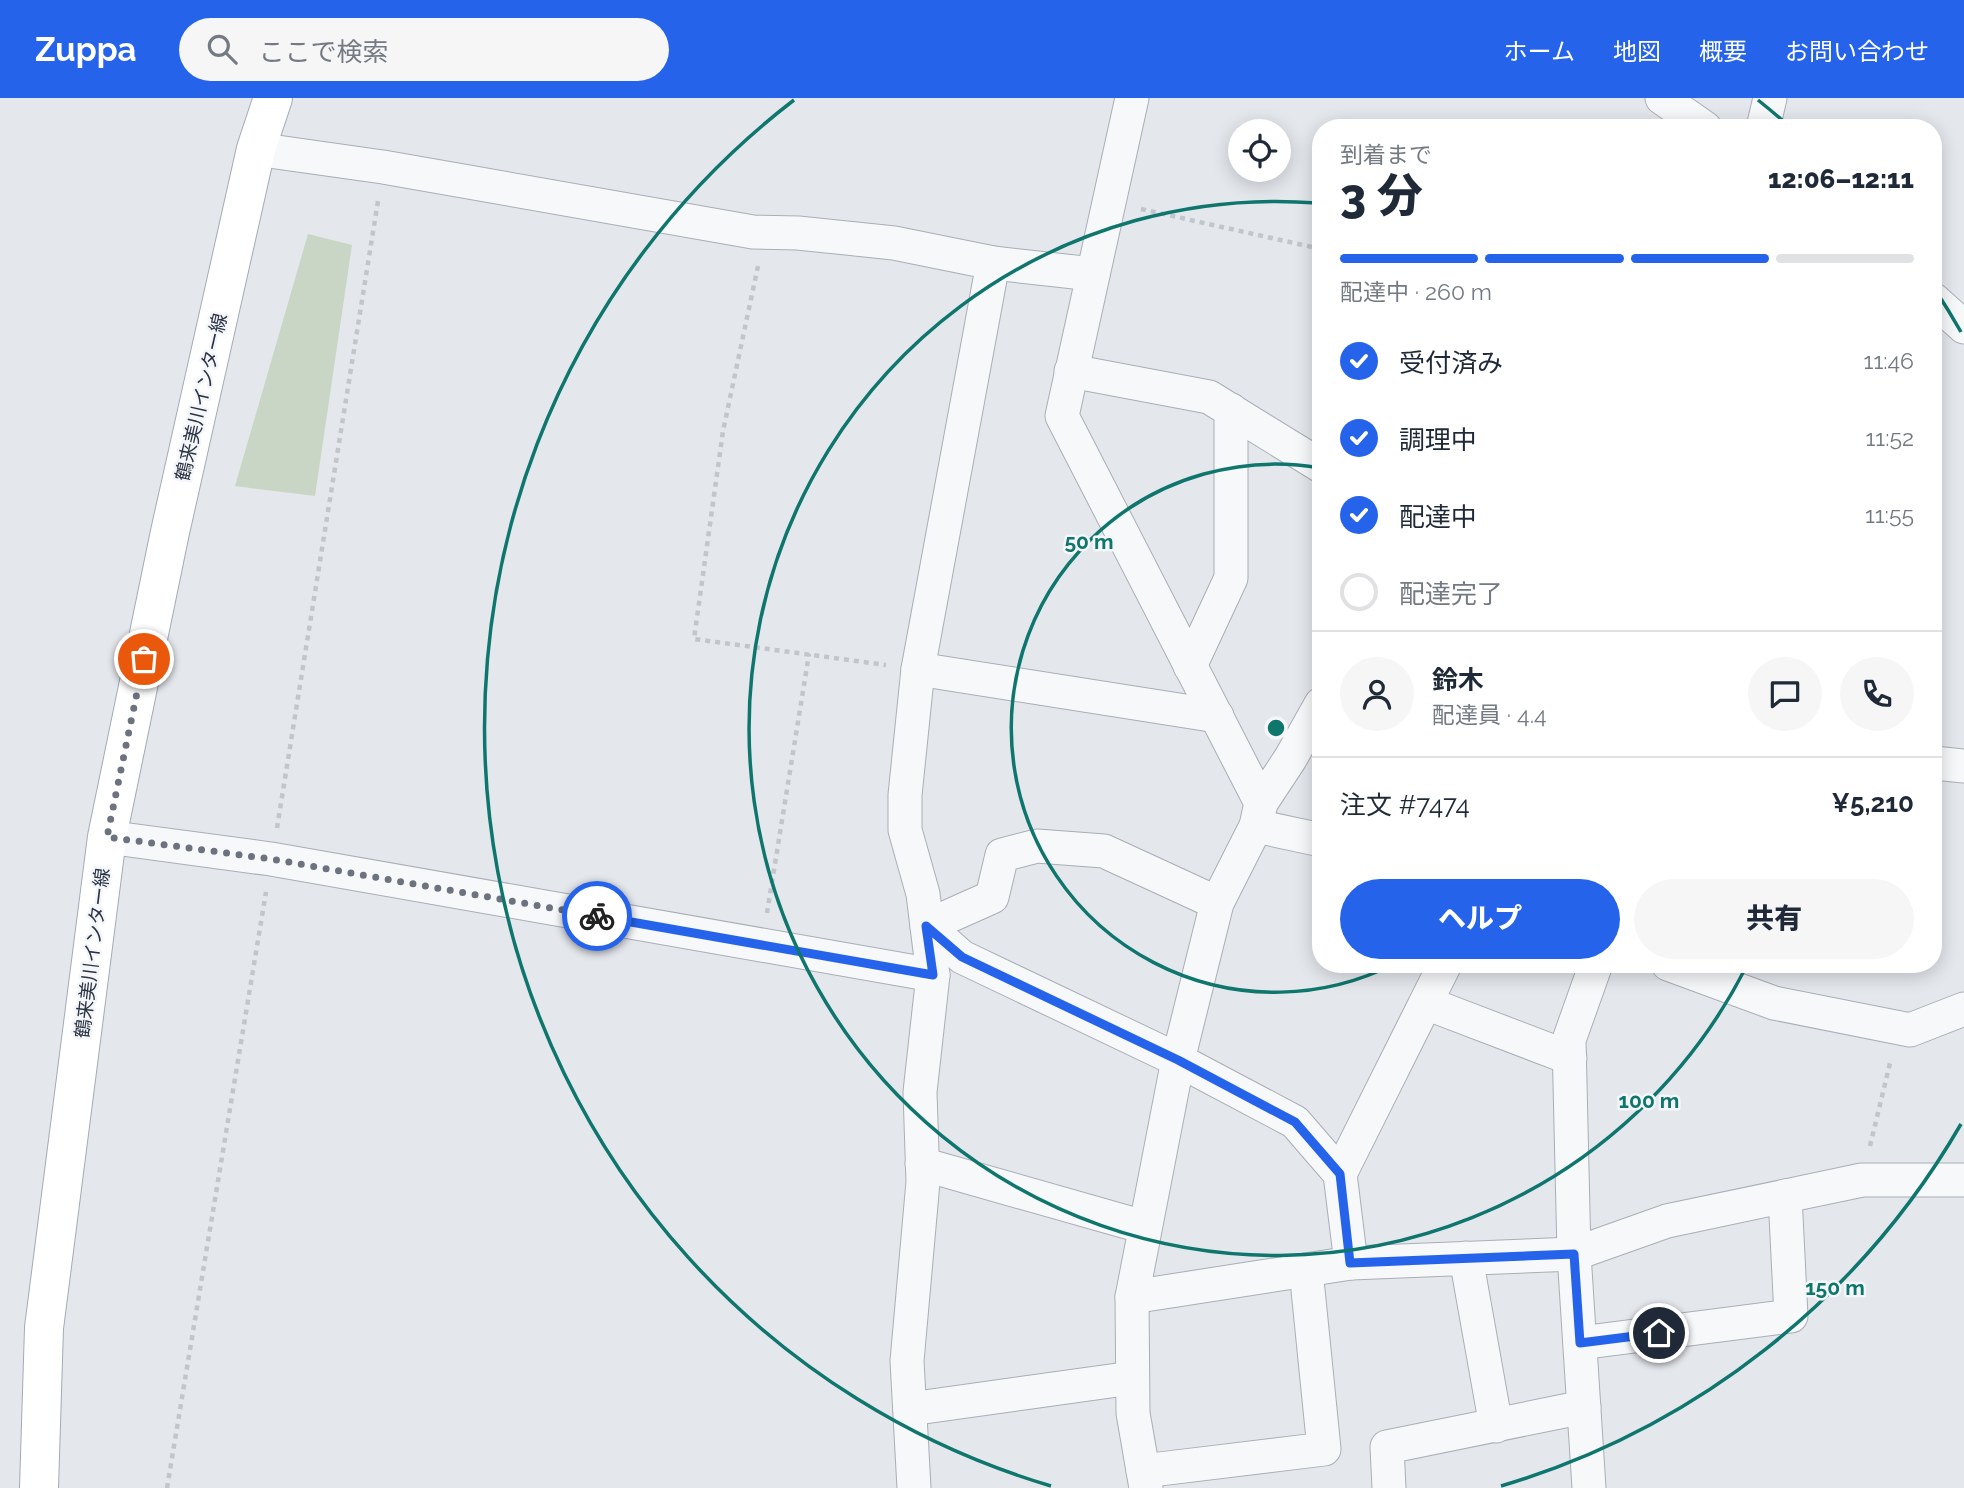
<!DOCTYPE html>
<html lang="ja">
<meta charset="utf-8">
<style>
body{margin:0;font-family:Raleway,"Noto Sans JP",sans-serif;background:#f6f6f7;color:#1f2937;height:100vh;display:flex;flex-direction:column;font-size:26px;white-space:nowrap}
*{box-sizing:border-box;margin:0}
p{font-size:23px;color:#747a83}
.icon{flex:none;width:38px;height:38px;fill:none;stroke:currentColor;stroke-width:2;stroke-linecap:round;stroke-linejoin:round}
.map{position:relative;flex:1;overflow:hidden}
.panel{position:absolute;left:1312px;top:21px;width:630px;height:854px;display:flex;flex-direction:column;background:#fff;border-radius:28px;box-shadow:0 4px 18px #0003}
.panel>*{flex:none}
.controls{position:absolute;left:1228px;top:21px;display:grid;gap:14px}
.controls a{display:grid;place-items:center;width:63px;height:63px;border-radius:50%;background:#fff;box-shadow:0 4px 18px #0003;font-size:35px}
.pin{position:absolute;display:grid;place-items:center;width:60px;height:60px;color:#fff;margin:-30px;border:4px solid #fff;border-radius:50%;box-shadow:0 2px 7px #0007}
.courier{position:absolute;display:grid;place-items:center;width:70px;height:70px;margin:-35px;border:5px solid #2563eb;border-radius:50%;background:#fff;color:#222;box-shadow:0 2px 9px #0007}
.overview em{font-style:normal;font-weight:800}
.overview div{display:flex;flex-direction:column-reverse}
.overview{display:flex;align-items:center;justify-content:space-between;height:119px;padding:0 28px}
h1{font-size:46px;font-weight:800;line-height:52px}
.bar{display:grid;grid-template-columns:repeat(4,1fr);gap:10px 7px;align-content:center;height:84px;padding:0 28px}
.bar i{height:9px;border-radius:5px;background:#e0e1e3}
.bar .selected{background:#2563eb}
.bar p{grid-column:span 4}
.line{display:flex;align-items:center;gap:18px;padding:0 28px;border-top:2px solid #e0e1e3}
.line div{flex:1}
.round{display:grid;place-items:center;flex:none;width:74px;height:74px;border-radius:37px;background:#f6f6f7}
ol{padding:0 28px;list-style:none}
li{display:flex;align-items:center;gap:21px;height:77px}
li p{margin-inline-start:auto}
li .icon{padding:7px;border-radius:50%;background:#2563eb;color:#fff;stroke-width:4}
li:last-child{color:#747a83}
li i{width:38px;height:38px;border:4px solid #e0e1e3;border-radius:50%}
.button{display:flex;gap:14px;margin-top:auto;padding:14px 28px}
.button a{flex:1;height:80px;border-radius:42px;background:#2563eb;color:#fff;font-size:28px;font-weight:800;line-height:80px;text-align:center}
.button a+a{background:#f6f6f7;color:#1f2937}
header{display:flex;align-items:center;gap:42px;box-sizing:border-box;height:98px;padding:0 35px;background:#2563eb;color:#fff}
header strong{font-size:33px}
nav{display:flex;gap:38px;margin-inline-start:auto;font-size:24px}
.search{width:490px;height:63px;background:#f6f6f7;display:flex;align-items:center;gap:18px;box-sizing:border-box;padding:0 24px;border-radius:38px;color:#747a83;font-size:26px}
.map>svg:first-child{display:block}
.green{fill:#c9d6c5}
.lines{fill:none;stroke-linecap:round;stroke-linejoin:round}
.minor-casing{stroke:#a9aeb7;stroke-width:35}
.major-casing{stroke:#a3abb8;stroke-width:40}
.path{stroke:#c2c5cb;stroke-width:4.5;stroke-dasharray:5 5;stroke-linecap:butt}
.minor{stroke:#f7f8fa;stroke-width:33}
.major{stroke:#fff;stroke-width:38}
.done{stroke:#6c737f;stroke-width:7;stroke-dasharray:0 12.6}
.route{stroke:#2563eb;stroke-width:9}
.ring{fill:none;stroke:#0f766e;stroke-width:3.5}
.labels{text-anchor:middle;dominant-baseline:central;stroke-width:5;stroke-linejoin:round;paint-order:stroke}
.street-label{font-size:19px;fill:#2b3445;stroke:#f4f6f9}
.centre{fill:#0f766e;stroke:#f4f6f9;stroke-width:3.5}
.ring-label{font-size:21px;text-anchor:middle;font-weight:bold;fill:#0f766e;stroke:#f4f6f9;stroke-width:5;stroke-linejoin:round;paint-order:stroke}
</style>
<header>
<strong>Zuppa</strong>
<div class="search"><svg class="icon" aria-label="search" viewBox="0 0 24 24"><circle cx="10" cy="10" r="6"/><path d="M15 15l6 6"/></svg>ここで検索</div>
<nav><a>ホーム</a><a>地図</a><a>概要</a><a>お問い合わせ</a></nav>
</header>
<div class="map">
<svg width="1964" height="1390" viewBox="0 0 1964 1390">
<rect width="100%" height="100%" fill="#e4e7ec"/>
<!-- green -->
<polygon class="green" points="308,136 352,147 315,398 235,388"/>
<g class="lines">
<defs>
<g id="minor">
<polyline points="1132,0 1062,318 1261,705 1256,728 1217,805 1178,962 1132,1199 1133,1315 1146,1390"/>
<polyline points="1662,0 1705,30"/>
<polyline points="1763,30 1770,0"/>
<polyline points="256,51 383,69 753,134 798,135 894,145 993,165 1093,176"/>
<polyline points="1934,202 1964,229"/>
<polyline points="1071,273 1209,299 1321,368"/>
<polyline points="1190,568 1231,480 1231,312"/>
<polyline points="918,571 1217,618"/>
<polyline points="1934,665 1964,668"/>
<polyline points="1261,705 1290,661 1321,606"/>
<polyline points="1256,728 1321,742"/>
<polyline points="107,739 271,761 933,877"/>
<polyline points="1217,805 1104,753 1037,748 1002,757 992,799 927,828 962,859 1178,962 1295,1024 1340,1076 1351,1165"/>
<polyline points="1668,866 1774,905 1910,932 1964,911"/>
<polyline points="1426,905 1570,960"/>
<polyline points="922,1066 1144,1129"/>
<polyline points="1340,1076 1445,866"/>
<polyline points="1466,1160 1496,1328"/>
<polyline points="1132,1199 1351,1165 1574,1156 1667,1123 1862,1082 1964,1082"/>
<polyline points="1580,1245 1791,1218 1785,1098"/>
<polyline points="910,1311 1132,1280"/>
<polyline points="1143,1373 1324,1351 1306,1172"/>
<polyline points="914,1390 907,1263 923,1084 920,994 933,877 923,796 905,732 905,697 918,571 993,165"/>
<polyline points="1389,1390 1387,1349 1584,1309"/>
<polyline points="1589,1390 1574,1156 1569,942 1596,866"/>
</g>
<polyline id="major" points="39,1390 44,1230 107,739 170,434 256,51 273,0"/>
</defs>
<!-- minor casing -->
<use href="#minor" class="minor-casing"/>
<!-- major casing -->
<use href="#major" class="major-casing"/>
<!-- path -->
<g class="path">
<polyline points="1141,111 1321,151"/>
<polyline points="758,168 723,333 694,541 886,567"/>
<polyline points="277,730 378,103"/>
<polyline points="767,815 809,556"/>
<polyline points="1870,1048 1891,961"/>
<polyline points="167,1390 266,794"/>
</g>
<!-- minor -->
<use href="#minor" class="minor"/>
<!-- major -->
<use href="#major" class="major"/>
</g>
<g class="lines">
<!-- done -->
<polyline class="done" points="144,561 107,739 271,761 597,818"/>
<!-- route -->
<polyline class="route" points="597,818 933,877 926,828 962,859 1178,962 1295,1024 1340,1076 1350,1165 1574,1156 1580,1245 1659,1235"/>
</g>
<!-- distance rings -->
<g class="ring">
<path d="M1394 866A264 264 0 1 1 1320 370"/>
<path d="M1746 869A527 527 0 1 1 1317 105"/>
<path d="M1961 1026A791 791 0 0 1 1501 1388M1051 1388A791 791 0 0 1 794 2M1758 2A791 791 0 0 1 1790 29M1936 193A791 791 0 0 1 1961 234"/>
</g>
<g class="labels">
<!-- street labels -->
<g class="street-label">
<text transform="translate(201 299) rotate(-77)">鶴来美川インター線</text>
<text transform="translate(92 855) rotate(-83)">鶴来美川インター線</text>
</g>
</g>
<circle cx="1276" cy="630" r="10" class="centre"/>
<g class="ring-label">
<text x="1089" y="451">50 m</text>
<text x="1649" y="1010">100 m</text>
<text x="1835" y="1197">150 m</text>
</g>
</svg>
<div class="controls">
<a><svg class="icon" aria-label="locate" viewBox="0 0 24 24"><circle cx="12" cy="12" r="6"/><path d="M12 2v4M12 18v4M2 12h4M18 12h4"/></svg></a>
</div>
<div class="pin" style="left:144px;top:561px;background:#ea580c"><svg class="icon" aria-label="bag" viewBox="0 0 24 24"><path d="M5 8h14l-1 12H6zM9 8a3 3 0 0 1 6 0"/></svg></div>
<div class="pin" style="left:1659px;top:1235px;background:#1f2937"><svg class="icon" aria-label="home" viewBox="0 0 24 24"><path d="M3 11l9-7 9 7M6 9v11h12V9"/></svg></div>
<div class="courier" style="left:597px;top:818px"><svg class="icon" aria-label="bike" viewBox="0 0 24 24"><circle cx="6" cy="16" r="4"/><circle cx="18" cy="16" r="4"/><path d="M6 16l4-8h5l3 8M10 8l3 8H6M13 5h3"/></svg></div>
<section class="panel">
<div class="overview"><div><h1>3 分</h1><p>到着まで</p></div><em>12:06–12:11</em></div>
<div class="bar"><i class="selected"></i><i class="selected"></i><i class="selected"></i><i></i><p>配達中 · 260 m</p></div>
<ol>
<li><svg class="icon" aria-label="check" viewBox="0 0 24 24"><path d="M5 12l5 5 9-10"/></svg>受付済み<p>11:46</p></li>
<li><svg class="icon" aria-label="check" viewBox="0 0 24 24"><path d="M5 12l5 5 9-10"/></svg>調理中<p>11:52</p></li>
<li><svg class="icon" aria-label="check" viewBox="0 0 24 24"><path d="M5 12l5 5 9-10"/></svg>配達中<p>11:55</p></li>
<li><i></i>配達完了</li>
</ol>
<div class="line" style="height:126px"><a class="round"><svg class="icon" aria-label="person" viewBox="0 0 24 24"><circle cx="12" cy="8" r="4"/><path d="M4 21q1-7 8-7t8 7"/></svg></a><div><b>鈴木</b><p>配達員 · 4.4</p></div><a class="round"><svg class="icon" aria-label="chat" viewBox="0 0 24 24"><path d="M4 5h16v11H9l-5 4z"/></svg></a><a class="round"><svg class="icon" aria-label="phone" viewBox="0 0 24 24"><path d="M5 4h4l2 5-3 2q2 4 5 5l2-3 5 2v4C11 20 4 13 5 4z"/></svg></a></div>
<div class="line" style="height:91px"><div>注文 #7474</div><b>¥5,210</b></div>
<div class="button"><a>ヘルプ</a><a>共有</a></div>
</section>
</div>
